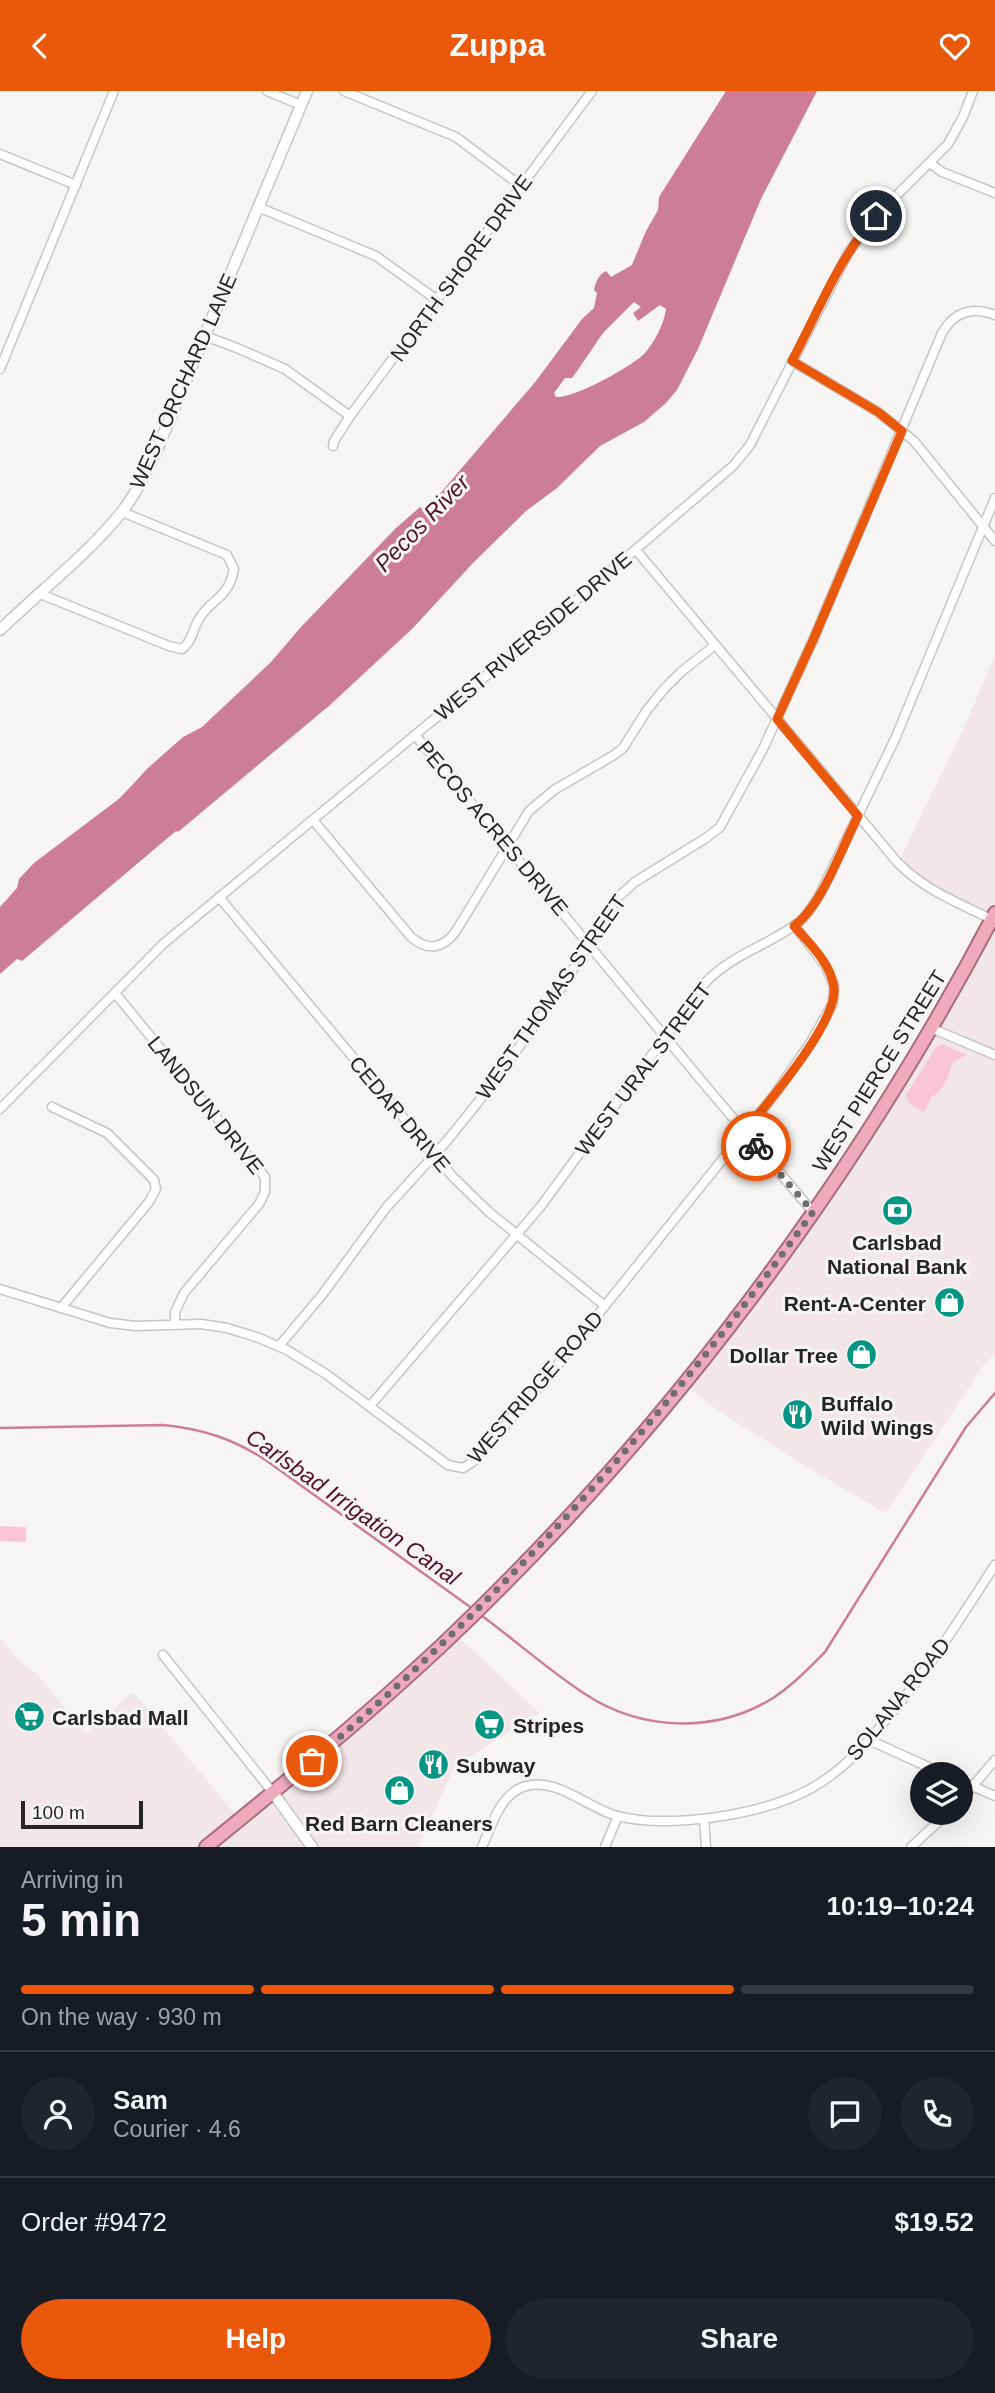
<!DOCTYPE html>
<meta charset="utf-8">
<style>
body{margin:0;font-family:Helvetica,sans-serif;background:#20242c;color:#f1f3f6;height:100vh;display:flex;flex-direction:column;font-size:26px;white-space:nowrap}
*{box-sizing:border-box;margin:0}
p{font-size:23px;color:#9ea1a6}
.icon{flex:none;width:38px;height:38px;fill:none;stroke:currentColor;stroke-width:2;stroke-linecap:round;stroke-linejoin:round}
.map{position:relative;height:1756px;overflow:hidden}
.side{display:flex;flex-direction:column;background:#171b24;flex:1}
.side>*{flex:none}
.fabs{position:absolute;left:910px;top:1671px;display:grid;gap:14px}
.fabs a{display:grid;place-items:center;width:63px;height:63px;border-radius:50%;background:#171b24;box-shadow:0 7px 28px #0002;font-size:35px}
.scale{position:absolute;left:21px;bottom:18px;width:122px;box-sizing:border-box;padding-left:7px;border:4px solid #262525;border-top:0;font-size:19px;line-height:24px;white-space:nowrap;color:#262525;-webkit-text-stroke:5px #f7f4f4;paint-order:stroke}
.pin{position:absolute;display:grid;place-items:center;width:60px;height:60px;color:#fff;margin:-30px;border:4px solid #fff;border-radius:50%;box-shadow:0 2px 7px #0007}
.courier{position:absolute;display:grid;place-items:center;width:70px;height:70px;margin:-35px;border:5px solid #ea580c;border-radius:50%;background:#fff;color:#222;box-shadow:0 2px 9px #0007}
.summary em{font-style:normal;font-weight:800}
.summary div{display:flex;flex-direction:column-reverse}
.summary{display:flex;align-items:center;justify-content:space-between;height:119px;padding:0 21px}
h1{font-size:46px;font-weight:800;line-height:52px}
.bar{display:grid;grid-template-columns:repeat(4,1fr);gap:10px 7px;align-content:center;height:84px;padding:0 21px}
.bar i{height:9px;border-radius:5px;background:#363941}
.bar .current{background:#ea580c}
.bar p{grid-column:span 4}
.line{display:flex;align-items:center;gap:18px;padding:0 21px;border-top:2px solid #363941}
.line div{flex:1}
.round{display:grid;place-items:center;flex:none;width:74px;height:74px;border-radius:37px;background:#20242c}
.button{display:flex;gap:14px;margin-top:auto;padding:14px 21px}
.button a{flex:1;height:80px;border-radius:42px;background:#ea580c;color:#fff;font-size:28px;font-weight:800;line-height:80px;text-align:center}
.button a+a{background:#20242c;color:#f1f3f6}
header{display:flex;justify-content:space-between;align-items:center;height:91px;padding:0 21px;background:#ea580c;color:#fff;font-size:32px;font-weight:800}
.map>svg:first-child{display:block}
.built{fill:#f3e6e9}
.green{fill:#fac5d4}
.water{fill:#cb7e95;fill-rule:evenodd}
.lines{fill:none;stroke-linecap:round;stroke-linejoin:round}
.stream{stroke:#cb7e95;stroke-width:2.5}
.minor-casing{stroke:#c7c4c4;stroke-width:11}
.tertiary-casing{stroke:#c7c4c4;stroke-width:13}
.trunk-casing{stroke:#a76d7e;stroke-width:16}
.minor{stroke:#fff;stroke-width:8}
.tertiary{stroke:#fff;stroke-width:10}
.trunk{stroke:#f0aabe;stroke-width:12}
.done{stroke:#6f6d6d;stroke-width:7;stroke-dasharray:0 12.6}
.route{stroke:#ea580c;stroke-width:9}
.labels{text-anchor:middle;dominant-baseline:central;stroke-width:6;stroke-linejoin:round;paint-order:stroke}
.street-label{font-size:21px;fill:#262525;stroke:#f7f4f4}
.poi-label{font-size:21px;font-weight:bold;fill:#262525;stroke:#f7f4f4;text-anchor:start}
.water-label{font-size:23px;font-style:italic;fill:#55112d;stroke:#f7f4f4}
</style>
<header><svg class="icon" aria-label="back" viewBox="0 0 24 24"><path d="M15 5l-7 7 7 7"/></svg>Zuppa<svg class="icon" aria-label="heart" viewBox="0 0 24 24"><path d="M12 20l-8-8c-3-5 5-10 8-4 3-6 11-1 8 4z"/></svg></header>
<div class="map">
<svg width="995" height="1756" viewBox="0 0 995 1756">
<rect width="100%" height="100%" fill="#f7f4f4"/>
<!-- built -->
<g class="built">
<polygon points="995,564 995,1263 982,1276 886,1422 810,1378 719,1320 683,1293 813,1121 991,829 931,799 898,772 962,641"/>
<polygon points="454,1542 540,1622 469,1666 453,1679 418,1756 0,1756 0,1547 20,1571 37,1583 86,1642 133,1601 240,1729"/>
</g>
<!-- green -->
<g class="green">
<path d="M 942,953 L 967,964 L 953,971 C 949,983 944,1001 931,1006 L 927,1017 L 923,1021 L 909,1012 L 906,1004 L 936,956 Z"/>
<polygon points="0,1435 26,1436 26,1451 0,1450"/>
</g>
<!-- water -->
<path class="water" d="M 726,0 L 817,0 L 761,108 L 698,258 L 677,299 L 666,312 L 644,331 L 600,355 L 557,397 L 526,420 L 473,472 L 412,538 L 330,614 L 178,741 L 176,740 L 22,870 L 17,868 L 0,883 L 0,816 L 17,797 L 19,788 L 34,772 L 120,707 L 148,677 L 183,646 L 202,636 L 271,571 L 301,536 L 395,438 L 420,416 L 425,419 L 438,405 L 536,290 L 582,228 L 594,217 L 597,202 L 594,199 C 595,192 599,183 606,180 L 611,186 L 632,174 L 646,140 L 658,119 L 659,106 ZM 634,211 L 641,216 L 633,222 L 638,230 L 660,214 L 666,218 C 664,233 655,250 645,262 C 633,275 573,308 556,306 L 554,302 L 565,287 L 572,287 L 575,283 L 603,242 Z"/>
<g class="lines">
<!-- stream -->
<g class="stream">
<path d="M 0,1337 L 163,1334 C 203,1338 234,1348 267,1370 L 473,1518"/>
<path d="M 478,1522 C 514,1548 548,1579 585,1603 C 641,1640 715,1643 773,1607 C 793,1594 809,1577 825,1561 L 966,1336 L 995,1302"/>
</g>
<defs>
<g id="minor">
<polyline points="267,0 301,14"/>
<polyline points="344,0 456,46 521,95"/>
<polyline points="0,63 76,94"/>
<polyline points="930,72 942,81 995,102"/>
<polyline points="258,116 376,165 437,209"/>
<polyline points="205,245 237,257 285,278 350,325"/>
<polyline points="792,270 878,321 914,350 995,450"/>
<polyline points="0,278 114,0"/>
<polyline points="333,355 334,350 350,325 592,0"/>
<path d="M 636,459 L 898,772 C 925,799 958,812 991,828"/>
<path d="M 38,502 L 169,555 L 182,558 C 192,551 193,538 199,528 C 211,507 228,509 234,478 L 227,464 L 122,421"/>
<polyline points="415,644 705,994 813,1121"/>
<path d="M 313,729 L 411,846 C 428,861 444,857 456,840 L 529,720 L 554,699 L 614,664 L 623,657 L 647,619 L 664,598 L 681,581 L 715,554"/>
<polyline points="219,806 453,1086 489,1121 605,1215"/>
<polyline points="115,902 265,1086 265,1101 259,1113 184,1202 175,1221 175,1232"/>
<polyline points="931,937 995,964"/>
<polyline points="52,1016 107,1042 154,1089 156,1098 149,1111 61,1217"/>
<polyline points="0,1018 163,853 538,542 733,375 750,354 848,162 876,125 948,53 963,26 973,0"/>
<polyline points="0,1198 110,1232 136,1235 201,1233 227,1237 259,1247 287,1259 326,1283 448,1374 463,1377 474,1370 547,1287 775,1003 811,951 833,912 834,894 825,874 794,834"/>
<path d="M 279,1255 L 322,1204 L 386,1117 L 446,1051 L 491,995 L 562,896 L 617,807 L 635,791 L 706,747 L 720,736 L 763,658 L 814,547 L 942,242 C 954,221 972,215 995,224"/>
<path d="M 370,1315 L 541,1115 L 703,894 C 732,862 769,855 799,831 C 808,824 813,814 819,805 L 895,648 L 995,407"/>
<polyline points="163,1564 274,1703"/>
<polyline points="869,1649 946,1684"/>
<polyline points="961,1690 995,1705"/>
<polyline points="961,1709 995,1669"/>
<polyline points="704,1728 706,1756"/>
<path d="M 482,1756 C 491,1736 500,1704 523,1696 C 555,1684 587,1717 617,1725 C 670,1738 762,1724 810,1698 C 839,1682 860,1660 881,1635 C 925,1584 958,1531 995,1474"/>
<polyline points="605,1756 618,1725"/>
<polyline points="911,1756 948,1722"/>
</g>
<g id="tertiary">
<path d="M 0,539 C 40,500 86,465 121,422 C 135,404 146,383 156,361 L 307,0"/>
<polyline points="274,1703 312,1756"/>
</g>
<path id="trunk" d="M 206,1756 C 286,1691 365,1626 441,1555 C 664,1344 853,1093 995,822"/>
</defs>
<!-- minor casing -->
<use href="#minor" class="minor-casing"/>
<!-- tertiary casing -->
<use href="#tertiary" class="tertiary-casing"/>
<!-- trunk casing -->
<use href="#trunk" class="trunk-casing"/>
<!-- minor -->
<use href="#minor" class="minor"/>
<!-- tertiary -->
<use href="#tertiary" class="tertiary"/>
<!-- trunk -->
<use href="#trunk" class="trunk"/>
</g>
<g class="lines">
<!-- done -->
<path class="done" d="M 312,1670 C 496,1514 656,1338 797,1143 L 813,1121 L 756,1055"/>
<!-- route -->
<path class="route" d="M 756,1055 L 744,1041 C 767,1013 838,931 834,897 C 831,872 809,852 794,835 C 822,815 842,756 858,725 L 777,628 L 814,547 L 902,340 L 878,321 L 792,270 C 818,221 839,167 876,125"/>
</g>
<!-- icons -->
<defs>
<symbol id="bank-disc" viewBox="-11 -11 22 22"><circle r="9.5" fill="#029583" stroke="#f7f4f4"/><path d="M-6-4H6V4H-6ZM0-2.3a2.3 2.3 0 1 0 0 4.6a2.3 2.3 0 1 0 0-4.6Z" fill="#fff"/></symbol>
<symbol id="shop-disc" viewBox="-11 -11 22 22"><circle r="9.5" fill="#029583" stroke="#f7f4f4"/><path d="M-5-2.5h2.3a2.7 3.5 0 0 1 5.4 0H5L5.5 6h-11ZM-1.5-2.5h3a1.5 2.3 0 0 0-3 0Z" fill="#fff"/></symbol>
<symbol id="restaurant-disc" viewBox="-11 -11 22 22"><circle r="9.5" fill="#029583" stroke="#f7f4f4"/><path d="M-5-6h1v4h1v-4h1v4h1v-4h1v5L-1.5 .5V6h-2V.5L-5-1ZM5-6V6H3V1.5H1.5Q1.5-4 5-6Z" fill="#fff"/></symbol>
<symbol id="supermarket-disc" viewBox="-11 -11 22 22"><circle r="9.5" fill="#029583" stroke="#f7f4f4"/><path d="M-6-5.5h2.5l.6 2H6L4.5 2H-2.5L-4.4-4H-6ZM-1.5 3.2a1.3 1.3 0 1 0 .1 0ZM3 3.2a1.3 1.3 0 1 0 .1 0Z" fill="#fff"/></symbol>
</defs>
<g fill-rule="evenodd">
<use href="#bank-disc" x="880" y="1102" width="35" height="35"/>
<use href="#shop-disc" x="932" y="1194" width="35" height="35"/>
<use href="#shop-disc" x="844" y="1246" width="35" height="35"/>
<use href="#restaurant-disc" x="780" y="1306" width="35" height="35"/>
<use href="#supermarket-disc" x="12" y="1608" width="35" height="35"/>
<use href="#supermarket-disc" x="472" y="1616" width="35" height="35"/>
<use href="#restaurant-disc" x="416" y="1656" width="35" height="35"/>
<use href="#shop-disc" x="382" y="1682" width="35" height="35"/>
</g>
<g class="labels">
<!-- street labels -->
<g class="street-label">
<text transform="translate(461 177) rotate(-54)">NORTH SHORE DRIVE</text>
<text transform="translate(183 290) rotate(-66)">WEST ORCHARD LANE</text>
<text transform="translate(533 545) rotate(-40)">WEST RIVERSIDE DRIVE</text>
<text transform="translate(493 737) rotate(50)">PECOS ACRES DRIVE</text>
<text transform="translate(551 906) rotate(-55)">WEST THOMAS STREET</text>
<text transform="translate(643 978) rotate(-53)">WEST URAL STREET</text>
<text transform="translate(879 980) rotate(-58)">WEST PIERCE STREET</text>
<text transform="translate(206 1014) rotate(51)">LANDSUN DRIVE</text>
<text transform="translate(400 1023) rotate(50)">CEDAR DRIVE</text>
<text transform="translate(535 1296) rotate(-49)">WESTRIDGE ROAD</text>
<text transform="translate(898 1608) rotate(-51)">SOLANA ROAD</text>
</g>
<!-- poi labels -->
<g class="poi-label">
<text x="897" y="1151" text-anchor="middle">Carlsbad<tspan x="897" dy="24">National Bank</tspan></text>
<text x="926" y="1212" text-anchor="end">Rent-A-Center</text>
<text x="838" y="1264" text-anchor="end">Dollar Tree</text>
<text x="821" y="1312">Buffalo<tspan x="821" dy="24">Wild Wings</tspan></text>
<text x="52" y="1626">Carlsbad Mall</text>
<text x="513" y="1634">Stripes</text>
<text x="456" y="1674">Subway</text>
<text x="399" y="1732" text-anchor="middle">Red Barn Cleaners</text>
</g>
<!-- water labels -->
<g class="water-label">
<text transform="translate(422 432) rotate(-46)">Pecos River</text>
<text transform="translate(353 1416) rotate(35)">Carlsbad Irrigation Canal</text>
</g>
</g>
</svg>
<div class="fabs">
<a><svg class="icon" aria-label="layers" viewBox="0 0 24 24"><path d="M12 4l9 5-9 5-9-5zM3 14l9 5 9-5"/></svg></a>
</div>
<div class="scale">100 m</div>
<div class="pin" style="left:312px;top:1670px;background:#ea580c"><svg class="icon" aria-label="bag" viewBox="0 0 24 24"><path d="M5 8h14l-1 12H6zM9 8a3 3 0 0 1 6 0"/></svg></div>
<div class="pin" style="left:876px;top:125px;background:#1f2937"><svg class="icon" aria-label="home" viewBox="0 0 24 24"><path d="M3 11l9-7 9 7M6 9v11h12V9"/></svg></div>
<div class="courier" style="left:756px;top:1055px"><svg class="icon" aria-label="bike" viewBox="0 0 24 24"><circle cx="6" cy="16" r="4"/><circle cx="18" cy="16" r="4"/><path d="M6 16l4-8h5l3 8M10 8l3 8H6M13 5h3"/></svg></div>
</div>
<section class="side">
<div class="summary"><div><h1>5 min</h1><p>Arriving in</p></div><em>10:19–10:24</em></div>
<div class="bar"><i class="current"></i><i class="current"></i><i class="current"></i><i></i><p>On the way · 930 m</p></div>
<div class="line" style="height:126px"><a class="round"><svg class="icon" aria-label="person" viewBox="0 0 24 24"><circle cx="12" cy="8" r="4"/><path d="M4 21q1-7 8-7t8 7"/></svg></a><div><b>Sam</b><p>Courier · 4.6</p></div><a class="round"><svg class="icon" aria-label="chat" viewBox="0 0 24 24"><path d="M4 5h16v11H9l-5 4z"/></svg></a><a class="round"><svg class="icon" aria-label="phone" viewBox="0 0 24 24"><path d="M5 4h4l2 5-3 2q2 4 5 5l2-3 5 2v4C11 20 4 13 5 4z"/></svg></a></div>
<div class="line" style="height:91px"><div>Order #9472</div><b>$19.52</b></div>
<div class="button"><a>Help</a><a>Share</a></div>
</section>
